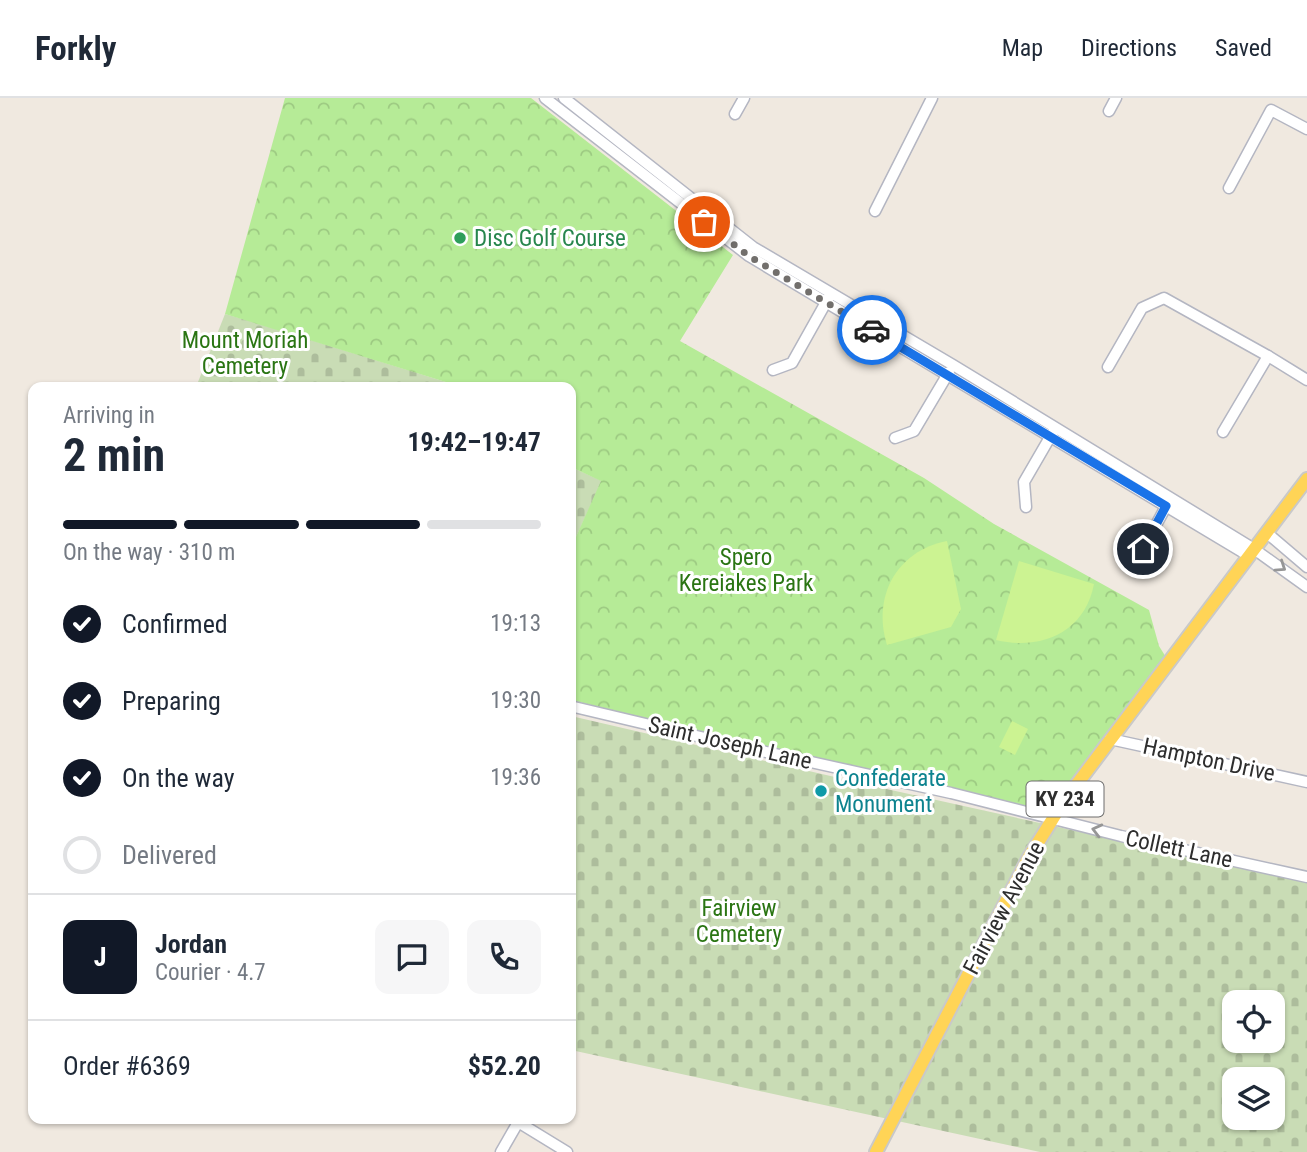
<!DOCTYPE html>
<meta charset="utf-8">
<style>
body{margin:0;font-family:"Roboto Condensed",sans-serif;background:#f6f6f7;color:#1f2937;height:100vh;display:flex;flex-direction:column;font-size:26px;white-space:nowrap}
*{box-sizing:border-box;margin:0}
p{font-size:23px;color:#747a83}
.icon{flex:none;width:38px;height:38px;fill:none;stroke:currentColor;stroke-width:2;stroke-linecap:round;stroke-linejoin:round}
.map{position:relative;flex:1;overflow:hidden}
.details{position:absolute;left:28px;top:284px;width:548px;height:742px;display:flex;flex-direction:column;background:#fff;border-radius:14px;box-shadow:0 2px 5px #0004}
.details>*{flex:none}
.controls{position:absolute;left:1222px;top:892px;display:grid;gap:14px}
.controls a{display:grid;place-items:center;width:63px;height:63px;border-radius:14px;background:#fff;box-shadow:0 2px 5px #0004;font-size:35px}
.pin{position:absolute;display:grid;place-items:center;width:60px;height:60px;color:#fff;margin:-30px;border:4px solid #fff;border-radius:50%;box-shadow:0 2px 7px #0007}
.courier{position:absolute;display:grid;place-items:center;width:70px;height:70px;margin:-35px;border:5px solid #1a73e8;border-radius:50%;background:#fff;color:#222;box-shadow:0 2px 9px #0007}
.head em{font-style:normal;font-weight:700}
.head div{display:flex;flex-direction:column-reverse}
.head{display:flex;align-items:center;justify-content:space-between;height:119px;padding:0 35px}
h1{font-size:46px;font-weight:700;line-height:52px}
.bar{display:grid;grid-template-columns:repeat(4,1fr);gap:10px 7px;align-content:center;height:84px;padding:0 35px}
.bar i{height:9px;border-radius:5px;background:#e0e1e3}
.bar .active{background:#111827}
.bar p{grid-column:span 4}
.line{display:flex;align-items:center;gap:18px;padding:0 35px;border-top:2px solid #e0e1e3}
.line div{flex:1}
.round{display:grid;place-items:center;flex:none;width:74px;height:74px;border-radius:14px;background:#f6f6f7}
ol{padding:0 35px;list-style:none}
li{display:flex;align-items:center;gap:21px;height:77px}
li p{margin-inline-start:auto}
li .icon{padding:7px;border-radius:50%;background:#111827;color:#fff;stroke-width:4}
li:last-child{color:#747a83}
li i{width:38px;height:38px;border:4px solid #e0e1e3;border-radius:50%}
header{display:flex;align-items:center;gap:42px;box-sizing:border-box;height:98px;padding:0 35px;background:#fff;border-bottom:2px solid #e0e1e3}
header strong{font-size:33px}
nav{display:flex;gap:38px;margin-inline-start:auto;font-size:24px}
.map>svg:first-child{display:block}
.cemetery{fill:url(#cemetery-stones);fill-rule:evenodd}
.park{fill:url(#park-crowns)}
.pitch{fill:#ccf392}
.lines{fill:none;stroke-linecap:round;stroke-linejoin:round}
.minor-casing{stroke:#b4b6c2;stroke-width:13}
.major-casing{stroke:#c9c9c9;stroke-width:16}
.minor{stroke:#fff;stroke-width:10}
.major{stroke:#ffd456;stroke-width:12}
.oneway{stroke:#969696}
.done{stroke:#726f6c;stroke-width:7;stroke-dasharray:0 12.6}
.route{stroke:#1a73e8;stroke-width:9}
.leisure-dot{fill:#2e9e5b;stroke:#fff;stroke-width:2.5}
.culture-dot{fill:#0f9aa8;stroke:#fff;stroke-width:2.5}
.labels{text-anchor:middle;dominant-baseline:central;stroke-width:6;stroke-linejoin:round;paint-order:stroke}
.shield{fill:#fff;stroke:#6d6d6d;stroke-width:2}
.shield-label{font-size:21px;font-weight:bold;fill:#2e2e2e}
.leisure-label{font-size:23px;fill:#27864d;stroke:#fff;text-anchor:start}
.park-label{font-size:23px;fill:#2a7513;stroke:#fff}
.street-label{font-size:23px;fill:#2e2e2e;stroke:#fff}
.culture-label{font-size:23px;fill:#0d838f;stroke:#fff;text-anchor:start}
</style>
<header>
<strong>Forkly</strong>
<nav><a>Map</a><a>Directions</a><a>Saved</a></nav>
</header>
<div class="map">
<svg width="1307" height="1054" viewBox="0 0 1307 1054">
<defs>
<pattern id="cemetery-stones" width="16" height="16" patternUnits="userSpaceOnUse" patternTransform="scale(1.75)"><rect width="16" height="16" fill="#c9dcb5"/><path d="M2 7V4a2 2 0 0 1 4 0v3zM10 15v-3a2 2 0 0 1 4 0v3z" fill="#adbd9c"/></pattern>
<pattern id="park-crowns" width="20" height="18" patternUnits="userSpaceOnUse" patternTransform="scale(1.75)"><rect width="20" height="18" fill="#b6eb97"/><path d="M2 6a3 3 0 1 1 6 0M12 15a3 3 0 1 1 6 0" fill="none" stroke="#9dca82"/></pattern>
</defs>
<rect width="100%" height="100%" fill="#f0e9e0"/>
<!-- cemetery -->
<g class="cemetery">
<polygon points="225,216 250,223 462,289 196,289"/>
<polygon points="571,369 602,383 571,450"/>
<path d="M 571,618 L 891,692 L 1307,784 L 1307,1054 L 1040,1054 L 571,952 ZM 1234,905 L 1272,905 L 1272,943 L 1234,943 ZM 1234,982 L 1272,982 L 1272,1020 L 1234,1020 Z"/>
</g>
<!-- park -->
<polygon class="park" points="285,0 531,0 733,157 680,243 924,380 994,426 1149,512 1159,548 1169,564 1052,721 571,602 571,450 601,383 571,369 570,289 462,289 225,216"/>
<!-- pitch -->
<g class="pitch">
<path d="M 947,443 L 961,511 L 951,529 L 887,547 C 872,499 896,453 947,443 Z"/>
<path d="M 1019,463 L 1094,486 C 1085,534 1041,553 996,542 Z"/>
<polygon points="1012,623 1028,631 1015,657 999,649"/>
</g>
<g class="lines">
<defs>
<g id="minor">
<polyline points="545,0 749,158 1249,458"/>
<polyline points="564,0 753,149 953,267 1205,421 1254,451 1307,489"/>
<polyline points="1109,13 1116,0"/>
<polyline points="735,16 744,0"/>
<polyline points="1229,90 1271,12 1307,31"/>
<polyline points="875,113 932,0"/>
<polyline points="1108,269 1142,210 1164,200 1268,258 1307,282"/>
<polyline points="773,272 792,265 829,199"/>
<polyline points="1223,334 1268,258"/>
<polyline points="895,340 914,333 949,274"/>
<polyline points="1026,409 1024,384 1053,334"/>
<polyline points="1267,435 1307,469"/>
<polyline points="1144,473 1143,451 1169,403"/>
<polyline points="570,608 743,649 951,695 1121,738 1307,779"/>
<polyline points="1110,641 1307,684"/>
<polyline points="518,1024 567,1054"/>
<polyline points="501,1054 520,1021"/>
</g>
<polyline id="major" points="876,1054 1029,759 1062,706 1307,381"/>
</defs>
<!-- minor casing -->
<use href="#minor" class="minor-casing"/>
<!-- major casing -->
<use href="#major" class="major-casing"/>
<!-- minor -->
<use href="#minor" class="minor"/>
<!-- major -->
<use href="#major" class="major"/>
</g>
<!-- one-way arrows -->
<defs><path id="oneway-chevron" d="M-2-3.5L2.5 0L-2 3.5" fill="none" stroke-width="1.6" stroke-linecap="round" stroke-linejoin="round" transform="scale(1.75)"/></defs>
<g class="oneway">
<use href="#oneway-chevron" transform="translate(1281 469) rotate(34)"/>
<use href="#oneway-chevron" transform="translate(1097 732) rotate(-166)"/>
</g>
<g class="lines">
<!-- done -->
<polyline class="done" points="704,124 749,158 872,232"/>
<!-- route -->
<polyline class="route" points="872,232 1166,408 1143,451"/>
</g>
<!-- markers -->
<circle class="leisure-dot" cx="460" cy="140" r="7"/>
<circle class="culture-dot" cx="821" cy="693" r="7"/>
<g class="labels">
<!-- shield labels -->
<rect class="shield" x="1026.5" y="683.5" width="77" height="35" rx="5"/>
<g class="shield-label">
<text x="1065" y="701">KY 234</text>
</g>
<!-- leisure labels -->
<g class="leisure-label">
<text x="474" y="140">Disc Golf Course</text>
</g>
<!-- park labels -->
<g class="park-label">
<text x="245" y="242">Mount Moriah<tspan x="245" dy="26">Cemetery</tspan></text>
<text x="746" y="459">Spero<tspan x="746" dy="26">Kereiakes Park</tspan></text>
<text x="739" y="810">Fairview<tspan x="739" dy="26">Cemetery</tspan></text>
</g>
<!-- street labels -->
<g class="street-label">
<text transform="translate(730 645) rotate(13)">Saint Joseph Lane</text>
<text transform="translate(1209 662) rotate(12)">Hampton Drive</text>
<text transform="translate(1179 751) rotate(12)">Collett Lane</text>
<text transform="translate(1004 810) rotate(-62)">Fairview Avenue</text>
</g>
<!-- culture labels -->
<g class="culture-label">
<text x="835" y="680">Confederate<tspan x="835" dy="26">Monument</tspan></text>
</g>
</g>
</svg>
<div class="controls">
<a><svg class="icon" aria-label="locate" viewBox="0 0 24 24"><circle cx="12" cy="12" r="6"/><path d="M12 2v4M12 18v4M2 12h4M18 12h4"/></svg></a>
<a><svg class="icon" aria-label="layers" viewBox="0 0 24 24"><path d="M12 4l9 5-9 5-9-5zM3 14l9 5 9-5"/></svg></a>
</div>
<div class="pin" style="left:704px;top:124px;background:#ea580c"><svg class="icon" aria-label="bag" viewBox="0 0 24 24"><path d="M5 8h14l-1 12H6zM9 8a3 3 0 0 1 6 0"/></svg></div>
<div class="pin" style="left:1143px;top:451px;background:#1f2937"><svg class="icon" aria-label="home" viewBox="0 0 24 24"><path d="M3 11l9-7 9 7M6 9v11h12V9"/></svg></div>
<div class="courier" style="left:872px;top:232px"><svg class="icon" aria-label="car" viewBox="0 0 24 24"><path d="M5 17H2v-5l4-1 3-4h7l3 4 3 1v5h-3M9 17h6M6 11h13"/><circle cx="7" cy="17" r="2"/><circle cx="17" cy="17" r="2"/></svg></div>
<section class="details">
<div class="head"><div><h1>2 min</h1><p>Arriving in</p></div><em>19:42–19:47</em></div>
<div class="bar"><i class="active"></i><i class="active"></i><i class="active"></i><i></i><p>On the way · 310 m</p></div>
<ol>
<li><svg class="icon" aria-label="check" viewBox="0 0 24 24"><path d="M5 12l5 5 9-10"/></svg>Confirmed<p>19:13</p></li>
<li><svg class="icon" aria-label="check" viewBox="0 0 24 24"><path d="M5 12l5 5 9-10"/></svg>Preparing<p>19:30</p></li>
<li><svg class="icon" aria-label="check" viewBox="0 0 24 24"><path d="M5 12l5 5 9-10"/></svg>On the way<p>19:36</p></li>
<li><i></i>Delivered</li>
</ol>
<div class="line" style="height:126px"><b class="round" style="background:#111827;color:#fff">J</b><div><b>Jordan</b><p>Courier · 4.7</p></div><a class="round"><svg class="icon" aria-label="chat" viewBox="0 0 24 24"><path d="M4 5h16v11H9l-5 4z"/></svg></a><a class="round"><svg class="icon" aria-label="phone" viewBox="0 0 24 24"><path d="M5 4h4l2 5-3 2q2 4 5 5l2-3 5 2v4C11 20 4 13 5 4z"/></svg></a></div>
<div class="line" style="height:91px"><div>Order #6369</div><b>$52.20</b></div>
</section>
</div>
